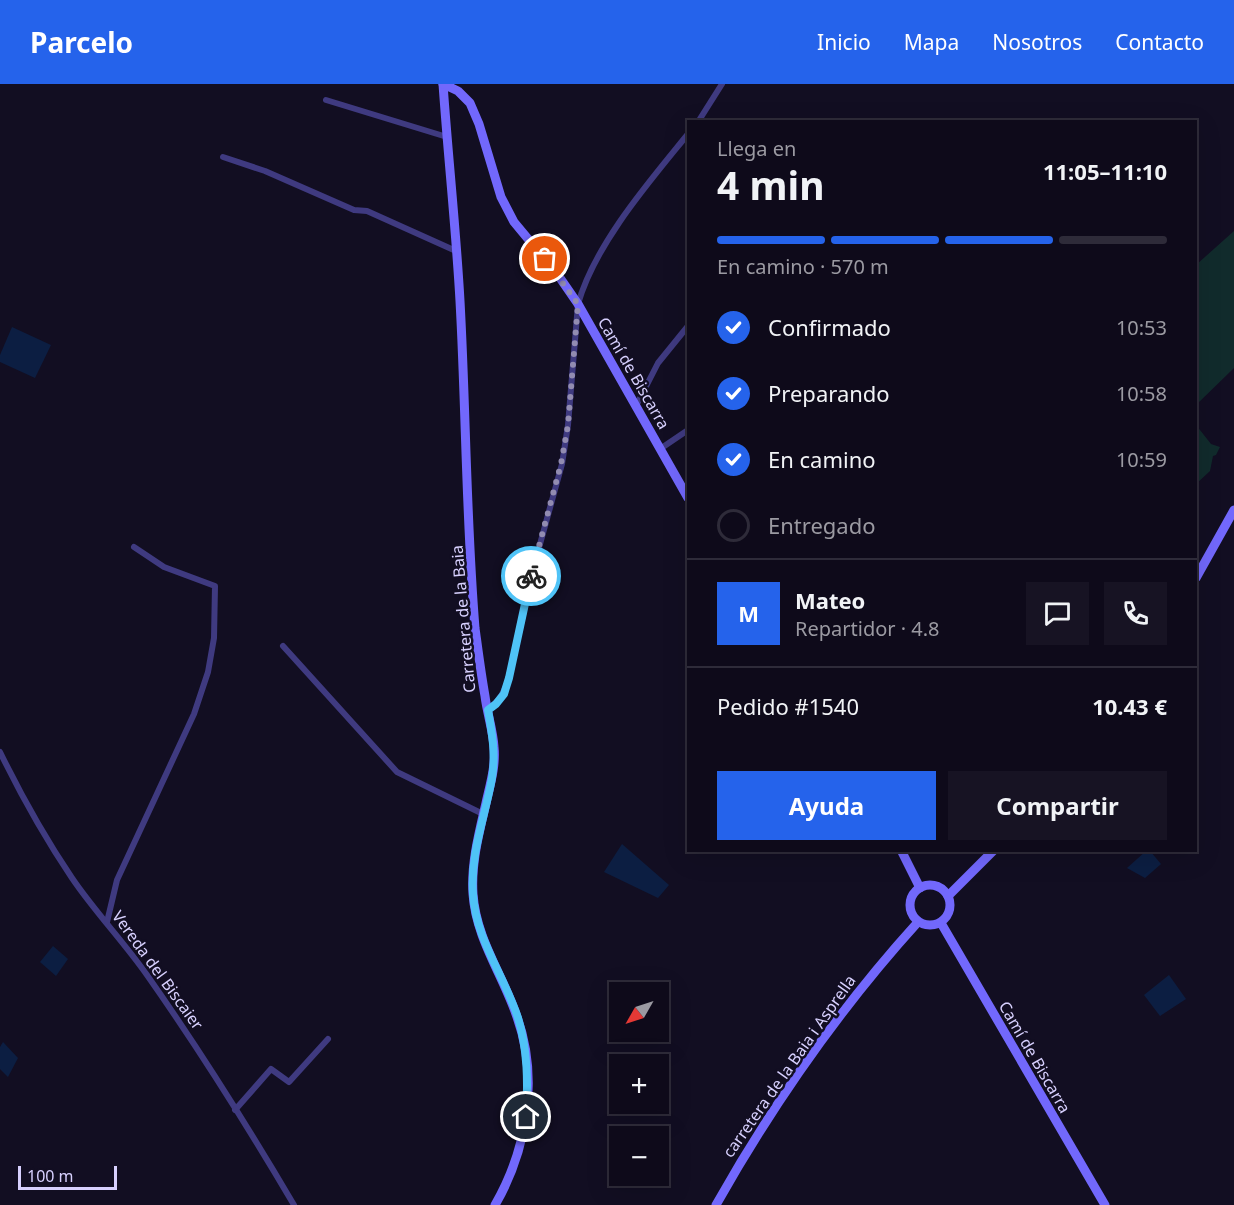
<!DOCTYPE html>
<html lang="es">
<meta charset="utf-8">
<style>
body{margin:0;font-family:"Noto Sans",sans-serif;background:#171323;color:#f1f3f6;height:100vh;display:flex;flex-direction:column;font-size:22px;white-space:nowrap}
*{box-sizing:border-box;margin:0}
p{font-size:20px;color:#9b9aa2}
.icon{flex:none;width:33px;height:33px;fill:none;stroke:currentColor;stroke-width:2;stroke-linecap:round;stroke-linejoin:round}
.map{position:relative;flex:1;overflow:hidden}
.panel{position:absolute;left:687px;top:36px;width:510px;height:732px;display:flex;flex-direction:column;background:#0e0a1a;border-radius:0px;box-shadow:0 6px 24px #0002,0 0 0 2px #2e2b39}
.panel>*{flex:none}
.needle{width:39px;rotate:231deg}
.fabs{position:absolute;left:609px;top:898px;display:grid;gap:12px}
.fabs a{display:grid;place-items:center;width:60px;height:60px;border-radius:0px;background:#0e0a1a;box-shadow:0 6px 24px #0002,0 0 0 2px #2e2b39;font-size:30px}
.scale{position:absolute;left:18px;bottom:15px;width:99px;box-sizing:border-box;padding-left:6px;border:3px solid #d7d0fe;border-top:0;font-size:16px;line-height:21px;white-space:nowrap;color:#d7d0fe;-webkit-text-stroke:4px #120e22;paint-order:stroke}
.pin{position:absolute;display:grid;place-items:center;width:51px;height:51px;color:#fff;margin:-26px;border:3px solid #fff;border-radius:50%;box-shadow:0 2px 6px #0007}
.courier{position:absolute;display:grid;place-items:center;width:60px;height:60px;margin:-30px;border:4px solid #4fc3f7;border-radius:50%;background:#fff;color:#222;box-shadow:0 2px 8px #0007}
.overview em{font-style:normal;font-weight:700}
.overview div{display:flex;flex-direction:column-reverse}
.overview{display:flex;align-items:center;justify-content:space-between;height:102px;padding:0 30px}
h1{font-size:39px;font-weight:700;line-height:45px}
.bar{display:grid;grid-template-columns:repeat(4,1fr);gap:9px 6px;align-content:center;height:72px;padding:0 30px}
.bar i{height:8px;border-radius:4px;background:#2e2b39}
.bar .current{background:#2563eb}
.bar p{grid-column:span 4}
.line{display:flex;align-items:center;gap:15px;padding:0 30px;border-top:2px solid #2e2b39}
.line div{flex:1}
.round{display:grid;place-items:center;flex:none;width:63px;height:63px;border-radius:0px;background:#171323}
ol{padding:0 30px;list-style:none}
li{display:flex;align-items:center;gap:18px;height:66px}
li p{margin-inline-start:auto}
li .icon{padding:6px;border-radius:50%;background:#2563eb;color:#fff;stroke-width:4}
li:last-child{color:#9b9aa2}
li i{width:33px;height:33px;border:3px solid #2e2b39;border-radius:50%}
.primary-button{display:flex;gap:12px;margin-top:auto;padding:12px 30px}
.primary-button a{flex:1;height:69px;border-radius:0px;background:#2563eb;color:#fff;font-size:24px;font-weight:700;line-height:69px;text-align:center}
.primary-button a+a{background:#171323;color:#f1f3f6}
header{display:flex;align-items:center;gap:36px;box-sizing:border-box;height:84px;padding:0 30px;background:#2563eb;color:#fff}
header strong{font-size:28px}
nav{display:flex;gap:33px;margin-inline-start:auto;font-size:21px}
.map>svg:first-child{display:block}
.green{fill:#112b2c}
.water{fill:#0c1e42}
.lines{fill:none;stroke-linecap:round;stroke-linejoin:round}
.street{stroke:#3f3a80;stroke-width:6}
.secondary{stroke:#7268fc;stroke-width:9}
.done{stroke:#928cb1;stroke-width:6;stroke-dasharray:0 10.8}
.route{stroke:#4fc3f7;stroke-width:8}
.labels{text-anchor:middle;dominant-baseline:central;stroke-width:5;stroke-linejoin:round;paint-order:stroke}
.street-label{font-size:16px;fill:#d7d0fe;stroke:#120e22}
</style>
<header>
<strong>Parcelo</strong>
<nav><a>Inicio</a><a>Mapa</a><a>Nosotros</a><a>Contacto</a></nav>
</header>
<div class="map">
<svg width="1234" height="1121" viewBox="0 0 1234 1121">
<rect width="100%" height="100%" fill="#120e22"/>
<!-- green -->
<g class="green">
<polygon points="1234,147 1234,284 1196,321 1196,181"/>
<polygon points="1196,341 1211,360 1220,363 1216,371 1213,372 1210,387 1196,400"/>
</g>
<!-- water -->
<g class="water">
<polygon points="12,243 51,261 35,294 0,278 0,271"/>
<polygon points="622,760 669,801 658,814 604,788"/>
<polygon points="1146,767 1150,767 1161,780 1145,794 1127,784"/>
<polygon points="53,862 68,875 56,892 40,878"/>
<polygon points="1169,891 1186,915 1160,932 1144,911"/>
<polygon points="3,958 18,974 8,993 0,985 0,963"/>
</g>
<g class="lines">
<!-- street -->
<g class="street">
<polyline points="326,16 447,53"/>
<polyline points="698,38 722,0"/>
<polyline points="223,73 265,87 354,126 367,127 456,167"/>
<polyline points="636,322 658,279 688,242"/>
<polyline points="660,365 688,346"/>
<polyline points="283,562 397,688 483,730"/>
<path d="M 487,626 C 500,617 504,608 509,594 L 534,482 L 562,380 L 568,341 L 578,220 C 595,160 649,98 688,50"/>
<path d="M 0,668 C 21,711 45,754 72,794 C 95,828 124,858 147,891 C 199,965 248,1043 294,1121"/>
<polyline points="107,838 117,796 194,630 208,588 214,554 215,502 164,483 134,463"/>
<polyline points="235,1026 271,985 289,998 328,955"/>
</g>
<!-- secondary -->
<g class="secondary">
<path d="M 443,0 C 448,72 456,145 460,217 C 466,326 466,435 475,544 C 478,566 481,590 485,612 C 487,629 493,646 494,663 C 496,682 490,701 486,719 C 479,749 471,779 473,810 C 476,855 503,891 517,933 C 539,994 527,1066 495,1121"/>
<polyline points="443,0 458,7 470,19 479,40 501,113 514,138 558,191 578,220 688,414"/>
<polyline points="1196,494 1234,426"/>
<polyline points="901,766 920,804"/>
<circle cx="930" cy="821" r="20"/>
<polyline points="948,812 994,766"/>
<polyline points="941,839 1105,1121"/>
<path d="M 716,1121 C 773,1020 840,924 918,838"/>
</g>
</g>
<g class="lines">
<!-- done -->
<polyline class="done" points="531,492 561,380 568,341 578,220 545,175"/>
<!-- route -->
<path class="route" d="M 526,1033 C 528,1000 528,966 518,934 C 504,891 476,856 473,810 C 470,770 485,733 492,694 C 496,670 492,649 488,626 L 496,620 L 504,610 L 509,594 L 531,492"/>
</g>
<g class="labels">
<!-- street labels -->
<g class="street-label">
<text transform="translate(634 289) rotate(60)">Camí de Biscarra</text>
<text transform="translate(463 535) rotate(-95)">Carretera de la Baia</text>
<text transform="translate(158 886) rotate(54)">Vereda del Biscaier</text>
<text transform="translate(1035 973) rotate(60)">Camí de Biscarra</text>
<text transform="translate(789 982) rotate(-55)">carretera de la Baia i Asprella</text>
</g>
</g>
</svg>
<div class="fabs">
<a><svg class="needle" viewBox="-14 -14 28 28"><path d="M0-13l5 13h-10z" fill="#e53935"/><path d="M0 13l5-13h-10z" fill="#9b9aa2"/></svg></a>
<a>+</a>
<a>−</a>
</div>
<div class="scale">100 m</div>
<div class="pin" style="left:545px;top:175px;background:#ea580c"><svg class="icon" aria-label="bag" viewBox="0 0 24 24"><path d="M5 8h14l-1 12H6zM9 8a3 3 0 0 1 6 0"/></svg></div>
<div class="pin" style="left:526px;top:1033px;background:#1f2937"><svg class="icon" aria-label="home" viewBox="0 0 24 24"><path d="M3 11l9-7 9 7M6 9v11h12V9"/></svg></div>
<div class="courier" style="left:531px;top:492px"><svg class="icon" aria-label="bike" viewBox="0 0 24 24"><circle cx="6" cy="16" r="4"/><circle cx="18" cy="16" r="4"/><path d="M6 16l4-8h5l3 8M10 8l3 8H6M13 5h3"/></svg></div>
<section class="panel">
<div class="overview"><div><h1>4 min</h1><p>Llega en</p></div><em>11:05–11:10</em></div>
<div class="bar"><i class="current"></i><i class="current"></i><i class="current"></i><i></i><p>En camino · 570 m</p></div>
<ol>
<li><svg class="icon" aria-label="check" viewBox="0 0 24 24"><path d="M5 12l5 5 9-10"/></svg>Confirmado<p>10:53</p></li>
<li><svg class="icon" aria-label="check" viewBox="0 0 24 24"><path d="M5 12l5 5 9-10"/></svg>Preparando<p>10:58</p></li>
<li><svg class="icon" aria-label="check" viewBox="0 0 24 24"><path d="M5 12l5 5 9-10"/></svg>En camino<p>10:59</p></li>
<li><i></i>Entregado</li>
</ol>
<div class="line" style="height:108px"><b class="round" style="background:#2563eb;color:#fff">M</b><div><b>Mateo</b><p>Repartidor · 4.8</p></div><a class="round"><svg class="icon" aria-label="chat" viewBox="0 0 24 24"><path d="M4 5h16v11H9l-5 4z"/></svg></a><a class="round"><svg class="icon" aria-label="phone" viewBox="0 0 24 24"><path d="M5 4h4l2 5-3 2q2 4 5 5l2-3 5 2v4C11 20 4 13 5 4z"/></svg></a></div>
<div class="line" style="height:78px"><div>Pedido #1540</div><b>10.43 €</b></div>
<div class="primary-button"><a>Ayuda</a><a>Compartir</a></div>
</section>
</div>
